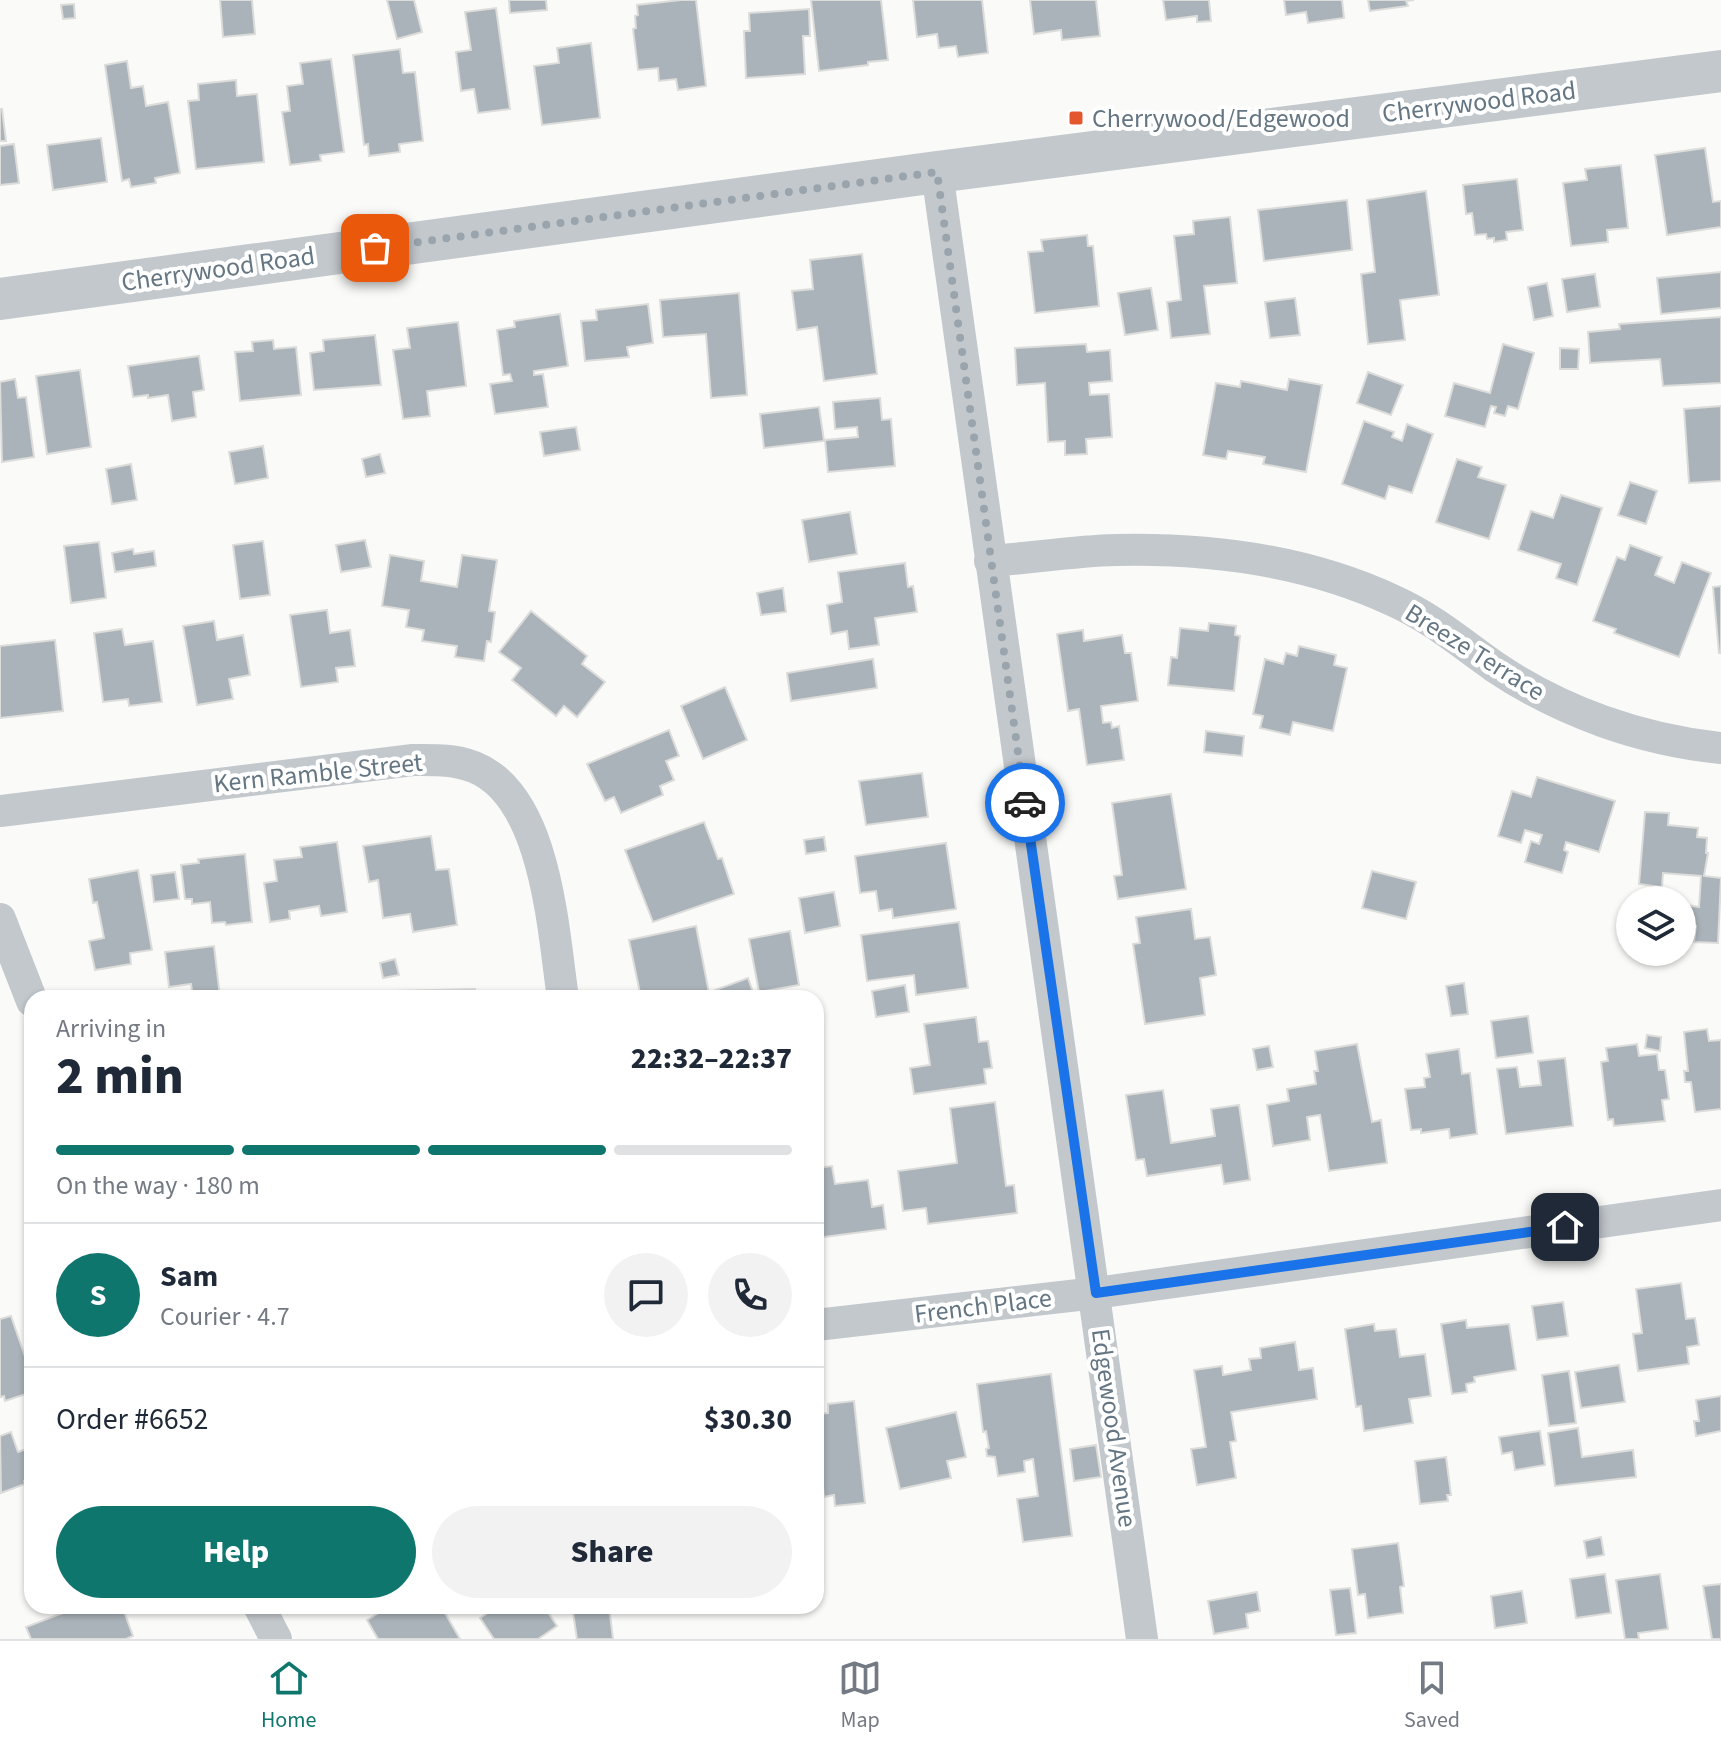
<!DOCTYPE html>
<meta charset="utf-8">
<style>
body{margin:0;font-family:"Source Sans 3",sans-serif;background:#f2f2f3;color:#1f2937;height:100vh;display:flex;flex-direction:column;font-size:30px;white-space:nowrap}
*{box-sizing:border-box;margin:0}
p{font-size:26px;color:#747a83}
.icon{flex:none;width:44px;height:44px;fill:none;stroke:currentColor;stroke-width:2;stroke-linecap:round;stroke-linejoin:round}
.map{position:relative;flex:1;overflow:hidden}
.drawer{position:absolute;left:24px;top:990px;width:800px;height:624px;display:flex;flex-direction:column;background:#fff;border-radius:24px;box-shadow:0 2px 6px #0004}
.drawer>*{flex:none}
.buttons{position:absolute;left:1616px;top:886px;display:grid;gap:16px}
.buttons a{display:grid;place-items:center;width:80px;height:80px;border-radius:50%;background:#fff;box-shadow:0 2px 6px #0004;font-size:40px}
.pin{position:absolute;display:grid;place-items:center;width:68px;height:68px;color:#fff;margin:-34px;border-radius:16px;box-shadow:0 4px 12px #0006}
.courier{position:absolute;display:grid;place-items:center;width:80px;height:80px;margin:-40px;border:6px solid #1a73e8;border-radius:50%;background:#fff;color:#222;box-shadow:0 2px 10px #0007}
.headline em{font-style:normal;font-weight:800}
.headline div{display:flex;flex-direction:column-reverse}
.headline{display:flex;align-items:center;justify-content:space-between;height:136px;padding:0 32px}
h1{font-size:52px;font-weight:800;line-height:60px}
.bar{display:grid;grid-template-columns:repeat(4,1fr);gap:12px 8px;align-content:center;height:96px;padding:0 32px}
.bar i{height:10px;border-radius:6px;background:#e0e1e3}
.bar .current{background:#0f766e}
.bar p{grid-column:span 4}
.line{display:flex;align-items:center;gap:20px;padding:0 32px;border-top:2px solid #e0e1e3}
.line div{flex:1}
.round{display:grid;place-items:center;flex:none;width:84px;height:84px;border-radius:42px;background:#f2f2f3}
.cta{display:flex;gap:16px;margin-top:auto;padding:16px 32px}
.cta a{flex:1;height:92px;border-radius:48px;background:#0f766e;color:#fff;font-size:32px;font-weight:800;line-height:92px;text-align:center}
.cta a+a{background:#f2f2f3;color:#1f2937}
.tabs{display:flex;justify-content:space-around;align-items:center;height:112px;border-top:2px solid #e0e1e3;background:#fff;font-size:22px;color:#747a83}
.tabs a{display:grid;justify-items:center;gap:4px}
.tabs .current{color:#0f766e}
.map>svg:first-child{display:block}
.building{fill:#aab3b9;stroke:#dcdcda;stroke-width:2}
.lines{fill:none;stroke-linecap:round;stroke-linejoin:round}
.minor{stroke:#c3c8cc;stroke-width:32}
.tertiary{stroke:#c3c8cc;stroke-width:42}
.done{stroke:#99a4ac;stroke-width:8;stroke-dasharray:0 14.4}
.route{stroke:#1a73e8;stroke-width:10}
.poi-dot{fill:#e4572e;stroke:#fff;stroke-width:3}
.labels{text-anchor:middle;dominant-baseline:central;stroke-width:8;stroke-linejoin:round;paint-order:stroke}
.street-label{font-size:26px;fill:#657683;stroke:#fff}
.poi-label{font-size:26px;fill:#657683;stroke:#fff;text-anchor:start}
</style>
<div class="map">
<svg width="1721" height="1639" viewBox="0 0 1721 1639">
<rect width="100%" height="100%" fill="#fafaf8"/>
<!-- building -->
<g class="building">
<polygon points="220,0 252,0 255,34 223,37"/>
<polygon points="387,0 414,0 422,32 397,39"/>
<polygon points="509,0 546,0 547,10 510,13"/>
<polygon points="681,0 696,0 706,86 678,90 676,79 659,81 658,68 638,70 633,29 636,28 635,16 638,15 637,5"/>
<polygon points="811,0 881,0 888,60 868,62 868,65 819,71"/>
<polygon points="913,0 982,0 988,53 958,57 956,46 939,48 937,34 917,37"/>
<polygon points="1030,0 1096,0 1100,36 1062,40 1061,30 1034,34"/>
<polygon points="1163,0 1209,0 1211,21 1197,22 1197,16 1166,20"/>
<polygon points="1284,0 1342,0 1344,18 1308,23 1306,12 1286,15"/>
<polygon points="1368,0 1414,0 1406,1 1408,6 1370,11"/>
<polygon points="74,4 75,18 63,19 61,5"/>
<polygon points="496,8 510,109 478,113 474,89 461,91 456,52 471,50 465,12"/>
<polygon points="809,9 810,36 803,36 805,74 746,78 744,31 750,31 749,13"/>
<polygon points="591,43 600,118 542,125 534,66 559,63 557,48"/>
<polygon points="400,49 403,73 415,72 423,141 399,144 400,152 369,156 368,144 364,145 353,55"/>
<polygon points="331,59 344,152 320,155 321,161 290,165 282,112 290,111 287,86 303,84 300,63"/>
<polygon points="127,61 131,88 143,86 146,106 168,102 180,173 155,178 156,183 131,187 129,179 122,181 105,65"/>
<polygon points="236,80 237,96 257,94 264,162 196,169 188,101 199,100 198,84"/>
<polygon points="0,109 2,109 6,141 0,141"/>
<polygon points="101,138 107,182 53,190 47,145"/>
<polygon points="14,144 19,183 0,185 0,146"/>
<polygon points="1705,148 1713,202 1721,201 1721,227 1667,235 1655,155"/>
<polygon points="1621,165 1628,228 1607,230 1608,242 1571,246 1563,183 1587,180 1585,169"/>
<polygon points="1517,179 1523,230 1506,232 1507,240 1494,242 1494,238 1487,239 1486,234 1475,235 1472,213 1466,214 1463,185"/>
<polygon points="1426,191 1439,295 1400,300 1405,340 1368,344 1361,274 1375,272 1367,200"/>
<polygon points="1347,200 1352,250 1264,261 1258,210"/>
<polygon points="1230,217 1237,283 1204,286 1210,334 1171,338 1167,302 1181,300 1174,236 1194,234 1193,221"/>
<polygon points="1087,235 1088,246 1093,246 1099,306 1035,313 1028,252 1043,251 1041,240"/>
<polygon points="862,254 877,374 824,381 817,327 797,330 792,291 813,289 810,260"/>
<polygon points="1721,272 1721,308 1661,314 1657,278"/>
<polygon points="1595,274 1600,307 1567,312 1562,279"/>
<polygon points="1547,283 1553,316 1534,320 1528,287"/>
<polygon points="1151,288 1158,330 1125,335 1118,293"/>
<polygon points="739,293 747,395 711,398 706,334 663,337 660,300"/>
<polygon points="1295,298 1300,335 1270,338 1265,302"/>
<polygon points="648,304 653,343 627,347 629,357 585,361 581,321 597,320 596,310"/>
<polygon points="560,314 568,366 534,371 534,375 543,374 548,407 495,414 490,384 512,381 510,374 503,375 497,330 515,327 514,321"/>
<polygon points="1721,317 1721,383 1663,386 1660,359 1590,363 1588,332 1620,329 1619,324"/>
<polygon points="458,322 466,386 427,391 430,416 403,419 393,350 410,348 407,328"/>
<polygon points="375,335 381,385 314,390 310,353 324,351 323,340"/>
<polygon points="273,340 274,349 296,347 301,395 240,401 235,352 253,351 252,342"/>
<polygon points="1086,344 1087,352 1110,350 1112,381 1089,383 1090,395 1109,394 1112,437 1086,439 1087,454 1065,455 1065,441 1048,442 1045,383 1017,385 1015,348"/>
<polygon points="1503,344 1534,353 1518,409 1508,406 1505,416 1494,413 1496,407 1491,406 1485,427 1445,416 1454,383 1490,393"/>
<polygon points="1560,348 1579,349 1578,369 1560,369"/>
<polygon points="199,356 204,390 193,392 196,417 172,421 168,395 148,398 148,395 133,397 128,366"/>
<polygon points="80,370 91,447 47,454 36,376"/>
<polygon points="1368,372 1403,385 1391,415 1357,403"/>
<polygon points="15,379 18,398 26,397 34,457 2,462 0,382"/>
<polygon points="1289,379 1322,385 1306,472 1263,464 1265,457 1228,451 1226,459 1203,455 1216,383 1240,387 1241,381 1287,390"/>
<polygon points="880,398 882,420 891,419 895,466 828,472 825,440 858,437 857,427 835,429 833,402"/>
<polygon points="1721,406 1721,481 1689,483 1684,409"/>
<polygon points="819,407 824,441 764,448 760,414"/>
<polygon points="1364,421 1394,432 1392,437 1402,441 1407,424 1433,434 1412,493 1389,486 1385,499 1342,484"/>
<polygon points="576,427 580,450 544,456 540,432"/>
<polygon points="263,446 268,478 235,484 229,452"/>
<polygon points="380,454 385,473 366,477 362,459"/>
<polygon points="1457,459 1482,467 1478,477 1506,485 1489,539 1436,522"/>
<polygon points="131,464 137,500 112,504 106,469"/>
<polygon points="1630,482 1657,491 1646,524 1618,515"/>
<polygon points="1561,495 1602,508 1577,585 1556,578 1561,564 1518,550 1531,511 1553,518"/>
<polygon points="850,512 857,554 809,562 802,520"/>
<polygon points="365,540 371,567 341,572 336,545"/>
<polygon points="263,541 270,595 240,599 233,545"/>
<polygon points="99,542 106,598 71,603 64,546"/>
<polygon points="1630,545 1662,557 1655,575 1674,583 1682,562 1711,573 1679,657 1614,633 1616,629 1593,621 1617,557 1625,560"/>
<polygon points="133,549 134,554 154,551 156,566 115,572 112,553"/>
<polygon points="390,555 424,561 421,581 457,587 462,555 497,560 489,611 495,612 491,642 487,641 484,661 455,657 457,646 422,641 424,630 406,627 409,610 382,606"/>
<polygon points="905,563 908,587 913,586 917,612 875,618 879,645 849,649 847,631 831,634 827,605 842,602 838,572"/>
<polygon points="1721,586 1721,653 1719,653 1713,587"/>
<polygon points="783,588 786,612 761,615 757,593"/>
<polygon points="327,610 330,633 350,630 355,666 336,668 338,682 301,687 290,615"/>
<polygon points="531,611 587,656 582,664 605,682 577,717 564,706 556,716 512,680 521,668 499,652"/>
<polygon points="214,621 217,640 243,635 250,675 229,679 233,699 197,705 183,626"/>
<polygon points="1209,623 1236,626 1235,635 1240,636 1234,691 1168,685 1171,657 1177,658 1180,628 1208,631"/>
<polygon points="122,629 125,645 153,641 162,702 129,706 128,699 103,702 94,633"/>
<polygon points="1083,630 1084,641 1122,635 1125,653 1131,653 1138,701 1101,706 1103,723 1111,722 1112,728 1119,726 1124,760 1087,765 1079,709 1068,711 1057,634"/>
<polygon points="55,640 63,711 0,718 0,646"/>
<polygon points="1299,646 1336,655 1334,665 1347,668 1333,731 1293,722 1290,735 1260,728 1263,716 1253,714 1265,659 1283,664 1286,653 1297,656"/>
<polygon points="873,659 877,688 791,701 787,673"/>
<polygon points="725,687 747,740 703,759 681,706"/>
<polygon points="669,730 679,756 666,761 674,780 660,786 663,795 621,813 614,797 605,801 587,764"/>
<polygon points="1206,731 1244,736 1242,756 1204,752"/>
<polygon points="922,773 928,817 866,825 859,781"/>
<polygon points="1537,777 1615,801 1599,852 1566,842 1564,850 1568,852 1562,873 1525,862 1531,841 1539,844 1542,835 1525,830 1521,843 1498,836 1512,791 1531,797"/>
<polygon points="1171,794 1186,889 1118,899 1114,876 1122,875 1112,803"/>
<polygon points="1645,812 1669,813 1668,825 1698,828 1697,837 1707,838 1706,853 1708,853 1704,876 1721,878 1718,943 1694,942 1696,926 1684,925 1686,905 1699,907 1701,876 1663,873 1662,887 1639,884"/>
<polygon points="704,822 718,859 722,858 734,894 653,922 625,850"/>
<polygon points="431,836 436,870 449,869 457,925 413,932 410,914 383,918 378,880 369,882 363,846"/>
<polygon points="824,837 826,851 806,854 804,840"/>
<polygon points="337,842 347,912 321,916 319,906 289,911 290,919 270,922 264,883 277,881 274,860 302,857 300,847"/>
<polygon points="946,843 956,909 893,918 892,909 879,911 876,891 860,893 855,856"/>
<polygon points="245,854 252,922 226,925 225,922 212,923 210,902 192,904 192,899 185,899 181,865 199,863 198,859"/>
<polygon points="138,870 152,950 130,953 131,964 95,970 89,941 104,938 97,902 93,903 89,879"/>
<polygon points="1372,871 1416,882 1406,919 1362,908"/>
<polygon points="175,872 179,899 154,902 151,875"/>
<polygon points="834,892 840,926 805,933 799,898"/>
<polygon points="1191,909 1195,939 1210,937 1216,975 1200,978 1205,1015 1145,1024 1133,944 1140,943 1136,917"/>
<polygon points="959,922 968,988 916,995 914,975 867,981 861,935"/>
<polygon points="696,926 709,993 684,998 641,998 629,940"/>
<polygon points="790,931 799,985 759,992 749,939"/>
<polygon points="214,946 220,997 193,998 191,984 169,987 165,952"/>
<polygon points="395,959 399,975 383,978 380,963"/>
<polygon points="748,978 754,995 744,998 718,998 715,990"/>
<polygon points="1464,983 1468,1014 1451,1016 1446,986"/>
<polygon points="905,985 909,1012 876,1017 872,991"/>
<polygon points="475,989 475,998 394,998 394,991"/>
<polygon points="1528,1016 1533,1053 1496,1058 1491,1021"/>
<polygon points="976,1017 979,1042 988,1041 992,1068 984,1069 986,1084 914,1094 910,1068 930,1065 924,1024"/>
<polygon points="1707,1029 1709,1041 1721,1040 1721,1109 1695,1112 1691,1082 1685,1082 1684,1071 1688,1071 1684,1032"/>
<polygon points="1647,1035 1661,1037 1660,1051 1645,1048"/>
<polygon points="1357,1044 1372,1122 1381,1120 1387,1163 1329,1171 1320,1115 1307,1117 1310,1140 1273,1146 1267,1105 1289,1101 1287,1089 1316,1084 1314,1071 1318,1071 1315,1051"/>
<polygon points="1637,1044 1639,1056 1657,1054 1659,1070 1665,1070 1669,1099 1662,1100 1665,1121 1614,1126 1613,1119 1608,1120 1601,1062 1608,1061 1606,1048"/>
<polygon points="1269,1046 1273,1067 1257,1070 1253,1049"/>
<polygon points="1459,1049 1462,1074 1470,1073 1477,1134 1450,1138 1449,1129 1421,1133 1421,1129 1411,1130 1405,1089 1425,1087 1424,1078 1430,1077 1426,1054"/>
<polygon points="1565,1058 1573,1126 1506,1134 1497,1069 1517,1067 1520,1087 1541,1085 1538,1061"/>
<polygon points="1163,1090 1171,1143 1215,1136 1211,1109 1239,1105 1250,1180 1224,1184 1221,1165 1147,1176 1144,1159 1136,1160 1126,1095"/>
<polygon points="995,1102 1006,1186 1014,1185 1017,1213 928,1224 926,1208 903,1211 898,1171 957,1163 950,1108"/>
<polygon points="832,1166 835,1184 868,1180 872,1207 883,1205 886,1229 816,1238 816,1168"/>
<polygon points="1681,1283 1686,1319 1695,1318 1699,1345 1687,1347 1689,1364 1638,1371 1633,1334 1642,1333 1636,1289"/>
<polygon points="1563,1302 1568,1336 1537,1340 1532,1306"/>
<polygon points="11,1316 32,1377 32,1392 5,1401 4,1396 0,1397 0,1319"/>
<polygon points="1466,1320 1467,1328 1509,1324 1516,1370 1474,1377 1475,1382 1466,1384 1467,1392 1452,1394 1441,1324"/>
<polygon points="1374,1324 1375,1331 1396,1329 1400,1357 1425,1354 1431,1396 1409,1399 1413,1423 1364,1431 1361,1406 1356,1407 1345,1329"/>
<polygon points="1295,1342 1299,1370 1313,1368 1317,1399 1231,1412 1236,1441 1230,1442 1236,1478 1197,1485 1191,1449 1206,1447 1194,1370 1222,1366 1223,1375 1251,1370 1249,1359 1261,1358 1260,1348"/>
<polygon points="1619,1365 1625,1402 1581,1408 1575,1372"/>
<polygon points="1569,1371 1576,1423 1549,1426 1542,1375"/>
<polygon points="1051,1374 1072,1536 1023,1542 1017,1499 1038,1496 1033,1459 1024,1461 1025,1472 998,1476 995,1457 987,1456 986,1449 989,1448 986,1431 983,1432 977,1384"/>
<polygon points="1721,1396 1721,1431 1696,1436 1694,1421 1699,1421 1696,1400"/>
<polygon points="854,1401 865,1503 835,1506 834,1495 824,1497 821,1467 816,1468 816,1414 828,1413 828,1404"/>
<polygon points="956,1412 966,1457 947,1461 951,1478 900,1489 886,1428"/>
<polygon points="1578,1428 1582,1457 1633,1450 1636,1477 1555,1486 1548,1433"/>
<polygon points="1540,1431 1545,1465 1515,1470 1512,1452 1502,1454 1499,1437"/>
<polygon points="11,1432 18,1452 32,1447 32,1478 24,1481 25,1484 1,1493 0,1436"/>
<polygon points="1096,1445 1101,1477 1074,1481 1070,1449"/>
<polygon points="1446,1457 1451,1495 1447,1495 1448,1501 1420,1504 1415,1461"/>
<polygon points="1601,1537 1604,1555 1587,1558 1584,1541"/>
<polygon points="1398,1543 1404,1586 1400,1587 1403,1613 1368,1618 1365,1594 1358,1595 1352,1549"/>
<polygon points="1605,1574 1611,1613 1576,1618 1570,1579"/>
<polygon points="1660,1574 1668,1629 1638,1633 1639,1639 1625,1639 1616,1580"/>
<polygon points="1721,1584 1721,1639 1712,1639 1703,1586"/>
<polygon points="1350,1588 1356,1633 1336,1635 1330,1590"/>
<polygon points="1522,1591 1527,1623 1495,1628 1491,1596"/>
<polygon points="1257,1592 1260,1611 1246,1614 1248,1628 1214,1634 1208,1601"/>
<polygon points="81,1606 122,1606 133,1636 126,1639 31,1639 26,1627"/>
<polygon points="390,1606 441,1606 460,1639 378,1639 367,1620"/>
<polygon points="498,1606 544,1606 557,1626 538,1639 494,1639 480,1618"/>
<polygon points="572,1606 609,1606 613,1639 577,1639"/>
</g>
<g class="lines">
<!-- minor -->
<g class="minor">
<polyline points="937,172 1142,1639"/>
<path d="M 990,561 C 1032,558 1074,551 1116,550 C 1210,548 1309,561 1394,601 C 1432,618 1462,644 1495,667 C 1562,712 1641,740 1721,748"/>
<path d="M 0,811 L 413,760 C 434,760 453,759 474,767 C 547,796 553,932 563,998"/>
<polyline points="0,919 32,1001"/>
<polyline points="816,1325 1096,1293 1721,1205"/>
<polyline points="259,1606 276,1639"/>
</g>
<!-- tertiary -->
<polyline class="tertiary" points="0,299 937,172 1721,71"/>
</g>
<g class="lines">
<!-- done -->
<polyline class="done" points="375,248 937,172 1025,803"/>
<!-- route -->
<polyline class="route" points="1025,803 1096,1293 1565,1227"/>
</g>
<!-- markers -->
<rect class="poi-dot" x="1068" y="110" width="16" height="16" rx="4"/>
<g class="labels">
<!-- street labels -->
<g class="street-label">
<text transform="translate(1479 102) rotate(-7)">Cherrywood Road</text>
<text transform="translate(218 269) rotate(-8)">Cherrywood Road</text>
<text transform="translate(1475 652) rotate(32)">Breeze Terrace</text>
<text transform="translate(318 773) rotate(-6)">Kern Ramble Street</text>
<text transform="translate(983 1306) rotate(-7)">French Place</text>
<text transform="translate(1114 1428) rotate(82)">Edgewood Avenue</text>
</g>
<!-- poi labels -->
<g class="poi-label">
<text x="1092" y="118">Cherrywood/Edgewood</text>
</g>
</g>
</svg>
<div class="buttons">
<a><svg class="icon" aria-label="layers" viewBox="0 0 24 24"><path d="M12 4l9 5-9 5-9-5zM3 14l9 5 9-5"/></svg></a>
</div>
<div class="pin" style="left:375px;top:248px;background:#ea580c"><svg class="icon" aria-label="bag" viewBox="0 0 24 24"><path d="M5 8h14l-1 12H6zM9 8a3 3 0 0 1 6 0"/></svg></div>
<div class="pin" style="left:1565px;top:1227px;background:#1f2937"><svg class="icon" aria-label="home" viewBox="0 0 24 24"><path d="M3 11l9-7 9 7M6 9v11h12V9"/></svg></div>
<div class="courier" style="left:1025px;top:803px"><svg class="icon" aria-label="car" viewBox="0 0 24 24"><path d="M5 17H2v-5l4-1 3-4h7l3 4 3 1v5h-3M9 17h6M6 11h13"/><circle cx="7" cy="17" r="2"/><circle cx="17" cy="17" r="2"/></svg></div>
<section class="drawer">
<div class="headline"><div><h1>2 min</h1><p>Arriving in</p></div><em>22:32–22:37</em></div>
<div class="bar"><i class="current"></i><i class="current"></i><i class="current"></i><i></i><p>On the way · 180 m</p></div>
<div class="line" style="height:144px"><b class="round" style="background:#0f766e;color:#fff">S</b><div><b>Sam</b><p>Courier · 4.7</p></div><a class="round"><svg class="icon" aria-label="chat" viewBox="0 0 24 24"><path d="M4 5h16v11H9l-5 4z"/></svg></a><a class="round"><svg class="icon" aria-label="phone" viewBox="0 0 24 24"><path d="M5 4h4l2 5-3 2q2 4 5 5l2-3 5 2v4C11 20 4 13 5 4z"/></svg></a></div>
<div class="line" style="height:104px"><div>Order #6652</div><b>$30.30</b></div>
<div class="cta"><a>Help</a><a>Share</a></div>
</section>
</div>
<nav class="tabs">
<a class="current"><svg class="icon" aria-label="home" viewBox="0 0 24 24"><path d="M3 11l9-7 9 7M6 9v11h12V9"/></svg>Home</a>
<a><svg class="icon" aria-label="map" viewBox="0 0 24 24"><path d="M3 6l6-2 6 2 6-2v14l-6 2-6-2-6 2zM9 4v14M15 6v14"/></svg>Map</a>
<a><svg class="icon" aria-label="saved" viewBox="0 0 24 24"><path d="M7 4h10v16l-5-4-5 4z"/></svg>Saved</a>
</nav>
